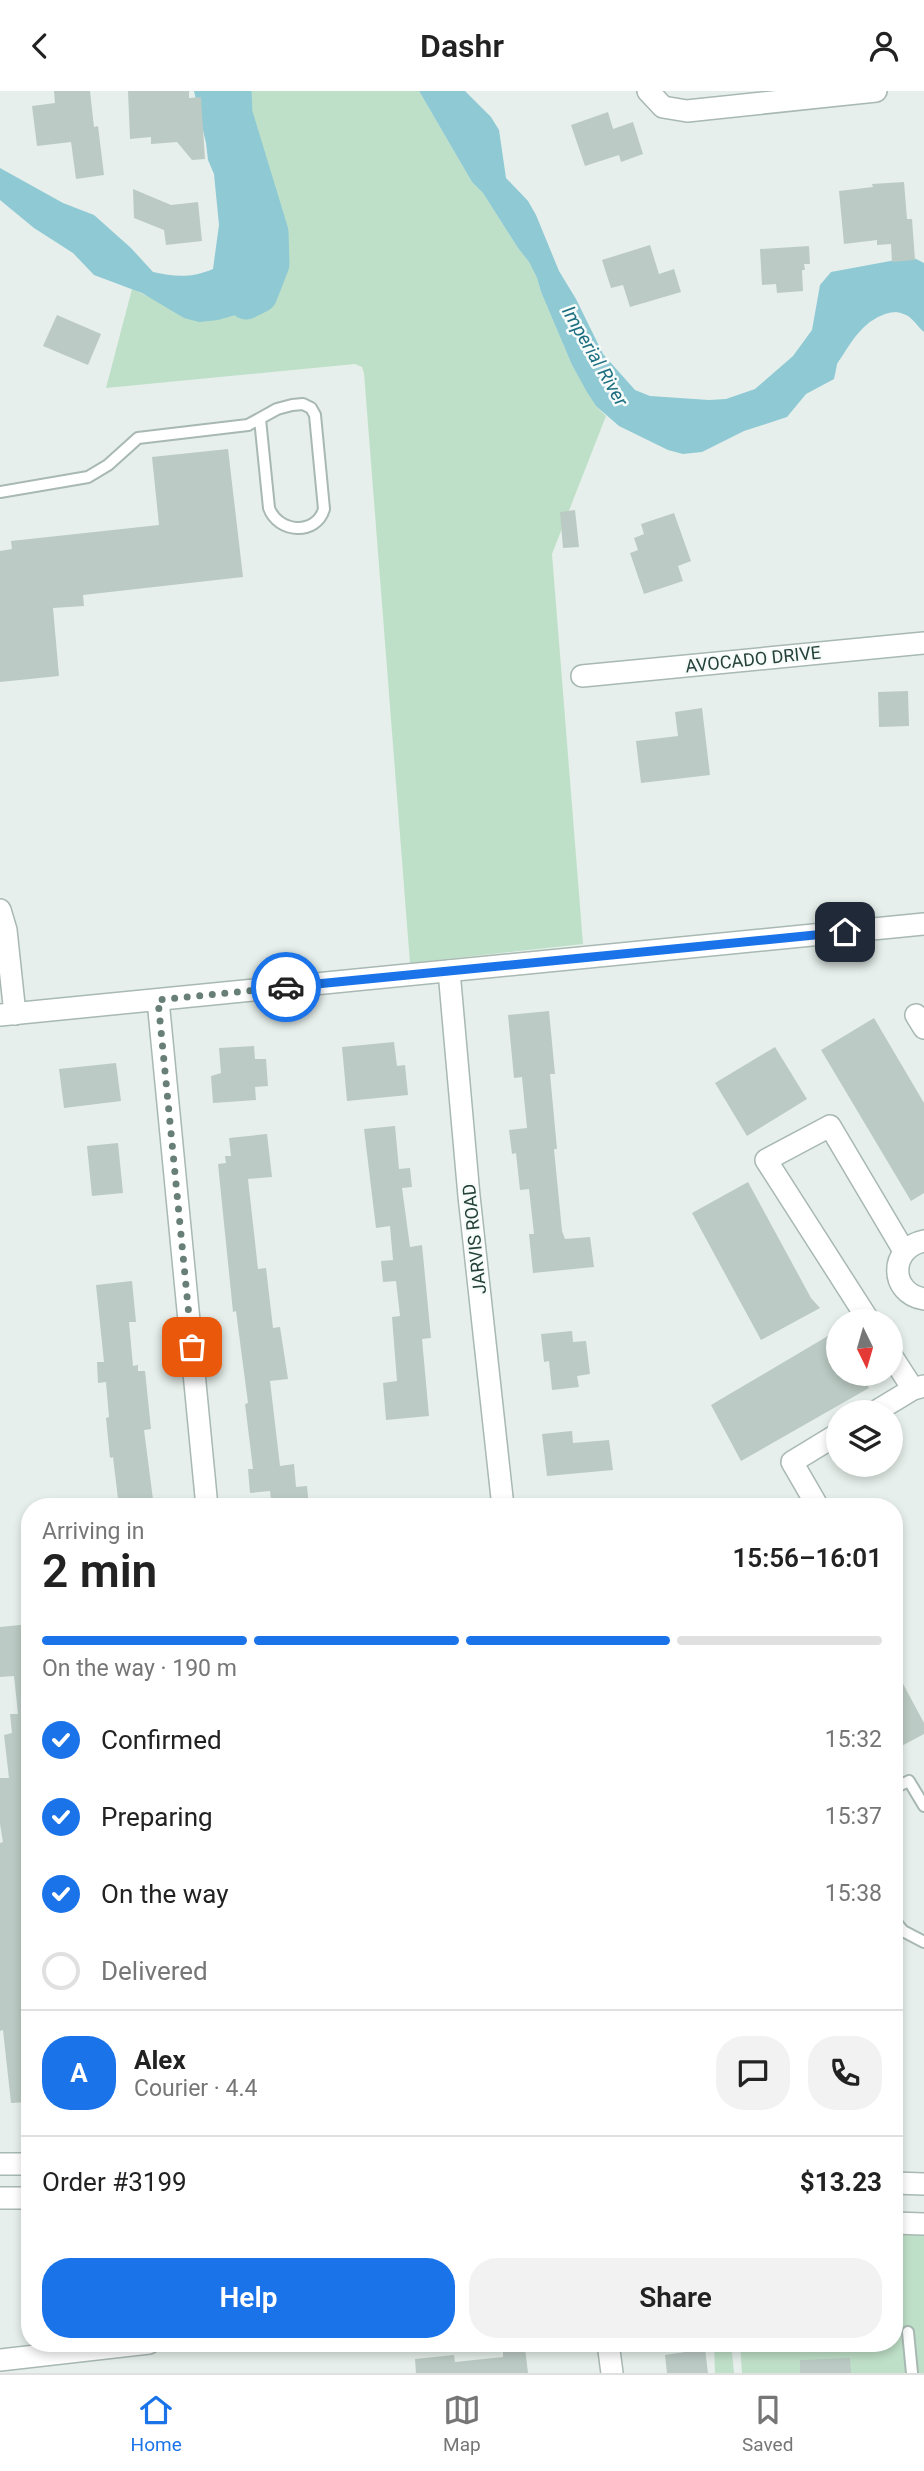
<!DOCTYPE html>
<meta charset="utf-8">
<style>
body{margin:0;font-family:Roboto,sans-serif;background:#f2f2f2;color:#222;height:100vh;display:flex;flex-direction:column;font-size:26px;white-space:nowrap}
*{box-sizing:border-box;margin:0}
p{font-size:23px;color:#767676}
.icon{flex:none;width:38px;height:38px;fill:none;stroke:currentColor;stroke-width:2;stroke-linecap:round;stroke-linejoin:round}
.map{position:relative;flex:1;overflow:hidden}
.side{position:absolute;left:21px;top:1407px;width:882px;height:854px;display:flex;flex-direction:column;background:#fff;border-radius:28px;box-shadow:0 4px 10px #0003}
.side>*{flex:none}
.needle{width:46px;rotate:175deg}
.buttons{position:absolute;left:826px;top:1218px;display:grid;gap:14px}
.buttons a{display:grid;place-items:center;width:77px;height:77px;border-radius:50%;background:#fff;box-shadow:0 4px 10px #0003;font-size:35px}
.pin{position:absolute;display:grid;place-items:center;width:60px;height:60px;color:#fff;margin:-30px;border-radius:14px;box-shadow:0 4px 10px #0006}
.courier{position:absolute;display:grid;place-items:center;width:70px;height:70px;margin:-35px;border:5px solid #1a73e8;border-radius:50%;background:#fff;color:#222;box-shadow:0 2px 9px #0007}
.headline em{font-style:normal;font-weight:600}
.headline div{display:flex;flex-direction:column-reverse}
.headline{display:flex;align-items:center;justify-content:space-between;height:119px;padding:0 21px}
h1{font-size:46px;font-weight:600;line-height:52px}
.bar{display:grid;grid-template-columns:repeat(4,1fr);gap:10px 7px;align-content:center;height:84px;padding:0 21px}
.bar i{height:9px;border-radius:5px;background:#e0e0e0}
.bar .on{background:#1a73e8}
.bar p{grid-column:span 4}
.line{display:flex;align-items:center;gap:18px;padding:0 21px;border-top:2px solid #e0e0e0}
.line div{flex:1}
.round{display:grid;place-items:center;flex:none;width:74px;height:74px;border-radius:28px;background:#f2f2f2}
ol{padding:0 21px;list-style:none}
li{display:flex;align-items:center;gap:21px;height:77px}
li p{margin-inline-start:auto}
li .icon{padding:7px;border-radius:50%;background:#1a73e8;color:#fff;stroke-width:4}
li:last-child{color:#767676}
li i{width:38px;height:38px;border:4px solid #e0e0e0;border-radius:50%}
.button{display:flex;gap:14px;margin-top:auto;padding:14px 21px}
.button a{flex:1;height:80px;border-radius:28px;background:#1a73e8;color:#fff;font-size:28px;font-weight:600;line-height:80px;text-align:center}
.button a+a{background:#f2f2f2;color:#222}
header{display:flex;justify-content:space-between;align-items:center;height:91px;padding:0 21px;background:#fff;font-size:32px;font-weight:600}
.tabs{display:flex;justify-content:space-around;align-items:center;height:98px;border-top:2px solid #e0e0e0;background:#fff;font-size:19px;color:#767676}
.tabs a{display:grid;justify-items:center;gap:4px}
.tabs .on{color:#1a73e8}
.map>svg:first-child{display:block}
.green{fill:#bfe0c8}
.water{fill:#8ec9d4}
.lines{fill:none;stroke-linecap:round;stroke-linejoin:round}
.river{stroke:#8ec9d4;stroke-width:35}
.building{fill:#bbcac4}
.service-casing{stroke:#a8b8b2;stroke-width:14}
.minor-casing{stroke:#a8b8b2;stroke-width:24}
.tertiary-casing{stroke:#a8b8b2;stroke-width:24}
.service{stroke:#fff;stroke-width:10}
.minor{stroke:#fff;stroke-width:21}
.tertiary{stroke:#fff;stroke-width:21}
.done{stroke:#687f78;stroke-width:7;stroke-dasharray:0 12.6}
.route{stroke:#1a73e8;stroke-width:9}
.labels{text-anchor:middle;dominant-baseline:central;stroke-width:5;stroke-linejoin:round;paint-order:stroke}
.street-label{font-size:18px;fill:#24423a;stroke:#f7fbf9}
.water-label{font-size:19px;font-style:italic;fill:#1c6f80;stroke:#f7fbf9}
</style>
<header><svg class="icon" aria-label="back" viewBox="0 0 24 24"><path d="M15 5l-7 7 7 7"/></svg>Dashr<svg class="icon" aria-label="person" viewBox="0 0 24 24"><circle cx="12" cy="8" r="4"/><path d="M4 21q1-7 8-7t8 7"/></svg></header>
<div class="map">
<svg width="924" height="2282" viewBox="0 0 924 2282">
<rect width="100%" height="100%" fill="#e6efeb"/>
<!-- green -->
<g class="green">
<polygon points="238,0 419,0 472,91 483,102 518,157 529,171 537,187 541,201 572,274 596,315 606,325 552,463 583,853 410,872 364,282 362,276 355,273 106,297 132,198 158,210 184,227 257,208 272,180 270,163 260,135 257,101 243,59"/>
<polygon points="894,2132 924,2133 924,2282 742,2282 740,2252 894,2252"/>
<polygon points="714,2252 731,2252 734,2282 715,2282"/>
</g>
<!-- water -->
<g class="water">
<path d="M 194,0 L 238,0 L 243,59 L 257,101 L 260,135 L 270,163 L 272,180 L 266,195 L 246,221 L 218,229 L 199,231 L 184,227 L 142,202 L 94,184 L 73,162 L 34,137 L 0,109 L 0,77 L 63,112 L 94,124 L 131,157 L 153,181 C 175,186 192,187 213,178 L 219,134 L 214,83 L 208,69 L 206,52 Z"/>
<path d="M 419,0 L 465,0 L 491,26 L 499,39 L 506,87 L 528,110 L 536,124 L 559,180 L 576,208 L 603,263 L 635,299 L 650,305 L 709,309 L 726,308 L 755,298 L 793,265 L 812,239 L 820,194 L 831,181 L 912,166 L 924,172 L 924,241 C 919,237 914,229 908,225 C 892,216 865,221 848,226 C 840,246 839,267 834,288 L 806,303 L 787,326 L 744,340 L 702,361 L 683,363 L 668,359 L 619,335 L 596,315 L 587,301 L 572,274 L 541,201 L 537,187 L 529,171 L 518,157 L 483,102 L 472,91 Z"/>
</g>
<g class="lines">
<!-- river -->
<g class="river">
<polyline points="234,0 235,23 271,141 272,173 260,204 246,211"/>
<path d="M 818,269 C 827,258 833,245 843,233 C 863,208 894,194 924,211"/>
</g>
</g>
<!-- building -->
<g class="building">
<polygon points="54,0 90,0 94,36 98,35 104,84 76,88 71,51 37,55 32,15 55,12"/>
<polygon points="128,0 189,0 189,7 201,6 205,68 192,69 177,51 151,53 151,46 130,48"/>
<polygon points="608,21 613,38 633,31 643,63 621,71 619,64 585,75 571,34"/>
<polygon points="904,91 907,128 912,128 915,169 892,171 891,153 877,154 877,149 844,153 839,100 873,96 872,93"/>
<polygon points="133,98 171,114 198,111 202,150 166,154 164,139 134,127"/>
<polygon points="650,154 659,183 674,178 681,201 630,216 623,194 611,197 602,169"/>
<polygon points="809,155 810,173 804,173 805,179 802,179 803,200 777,202 776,193 762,194 760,158"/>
<polygon points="57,224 101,243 88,274 43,255"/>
<polygon points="228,358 243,486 83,504 84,515 53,517 59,585 0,591 0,460 12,458 11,450 159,434 152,366"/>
<polygon points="575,419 579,456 563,457 560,421"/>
<polygon points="674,422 691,470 678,475 683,490 644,503 630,462 638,459 634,447 644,443 641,433"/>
<polygon points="908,600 909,635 879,636 878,601"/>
<polygon points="702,617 710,684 641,692 636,650 678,645 675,621"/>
<polygon points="549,920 555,983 550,983 557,1058 554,1058 562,1140 565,1148 590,1146 594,1176 533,1182 529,1143 534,1143 529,1098 520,1099 516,1062 512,1063 509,1039 527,1037 522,986 514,987 508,924"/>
<polygon points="874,927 924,1012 924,1102 911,1110 821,959"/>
<polygon points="394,951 397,975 405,974 408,1004 347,1010 342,956"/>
<polygon points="254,955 255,968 266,968 268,995 255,996 256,1009 213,1012 211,985 221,982 219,957"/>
<polygon points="775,956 807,1008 747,1045 715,992"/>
<polygon points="116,972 121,1010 64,1017 59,978"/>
<polygon points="395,1035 399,1078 410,1077 412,1096 402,1097 410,1156 422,1154 431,1247 422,1248 429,1325 386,1329 383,1292 397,1290 392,1226 400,1225 396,1190 383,1191 381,1170 393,1169 390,1135 376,1137 364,1038"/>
<polygon points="267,1043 272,1086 248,1088 258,1178 266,1177 273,1237 280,1236 288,1288 270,1290 280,1375 294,1373 296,1396 307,1395 309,1416 272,1416 270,1400 250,1402 248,1378 253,1378 245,1313 248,1312 236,1220 233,1221 218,1073 226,1072 225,1065 231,1065 229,1047"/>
<polygon points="118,1052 123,1102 92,1105 87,1055"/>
<polygon points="748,1091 811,1207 820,1217 761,1249 692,1122"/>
<polygon points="132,1190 136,1231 129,1231 133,1275 138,1274 138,1280 145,1280 151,1338 144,1339 154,1416 119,1416 113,1366 110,1367 106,1327 109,1326 106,1291 98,1292 97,1271 104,1271 96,1194"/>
<polygon points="838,1239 838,1283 860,1283 869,1297 741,1370 711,1314"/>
<polygon points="572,1240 573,1251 586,1250 590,1283 577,1285 579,1296 552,1299 549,1270 544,1271 541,1243"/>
<polygon points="572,1340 573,1352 609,1349 613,1379 547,1385 542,1343"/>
<polygon points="30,1533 30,2011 11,2012 3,1939 0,1940 0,1752 3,1751 0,1733 0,1687 9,1687 4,1644 12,1642 10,1623 18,1623 14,1585 0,1586 0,1536"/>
<polygon points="894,1576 924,1632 924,1643 894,1659"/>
<polygon points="525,2257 528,2282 416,2282 415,2268 454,2264 455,2271 503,2266 503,2260"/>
<polygon points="705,2258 708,2282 667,2282 665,2264"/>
<polygon points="850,2267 851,2282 800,2282 800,2269"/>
</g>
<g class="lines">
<defs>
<g id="service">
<path d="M 0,401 L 88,386 L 108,374 L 138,347 L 248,334 L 277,318 L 292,314 L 303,313 L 311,317 L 315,324 L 324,418 C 316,445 278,442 269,417 L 260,328"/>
<polyline points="894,1697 909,1690 924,1715"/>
<polyline points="894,1829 903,1840 924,1851"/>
<polyline points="908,2241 912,2282"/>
</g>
<g id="minor">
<polyline points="648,0 663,16 687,20 876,0"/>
<polyline points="582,585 924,552"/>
<polyline points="0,819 6,839 15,923"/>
<polyline points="449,880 469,1105 503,1416"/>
<polyline points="158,909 207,1416"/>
<polyline points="0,924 924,833"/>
<polyline points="916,924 924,937"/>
<path d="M 924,1150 C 889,1157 889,1202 924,1208"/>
<polyline points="869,1230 766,1069 830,1035 904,1160"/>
<polyline points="891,1264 913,1298"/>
<polyline points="875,1321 913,1298 924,1295"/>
<polyline points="818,1416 792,1371 838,1343"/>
<polyline points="608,2252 612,2282"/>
<polyline points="0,2269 149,2252"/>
</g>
<g id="tertiary">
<polyline points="0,2073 30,2073"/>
<polyline points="894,2092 924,2093"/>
<polyline points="0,2107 30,2107"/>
<polyline points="894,2132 924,2133"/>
</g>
</defs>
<!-- service casing -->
<use href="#service" class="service-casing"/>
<!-- minor casing -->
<use href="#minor" class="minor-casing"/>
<!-- tertiary casing -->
<use href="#tertiary" class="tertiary-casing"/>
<!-- service -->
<use href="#service" class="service"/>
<!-- minor -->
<use href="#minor" class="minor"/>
<!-- tertiary -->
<use href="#tertiary" class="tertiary"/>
</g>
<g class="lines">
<!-- done -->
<polyline class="done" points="192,1256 158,909 286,896"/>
<!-- route -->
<polyline class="route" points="286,896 845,841"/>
</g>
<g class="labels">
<!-- street labels -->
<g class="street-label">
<text transform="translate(753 568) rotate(-6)">AVOCADO DRIVE</text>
<text transform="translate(474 1148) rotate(-96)">JARVIS ROAD</text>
</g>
<!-- water labels -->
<g class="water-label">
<text transform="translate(595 265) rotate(60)">Imperial River</text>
</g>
</g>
</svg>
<div class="buttons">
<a><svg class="needle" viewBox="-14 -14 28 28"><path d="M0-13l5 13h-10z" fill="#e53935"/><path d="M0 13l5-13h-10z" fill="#767676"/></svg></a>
<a><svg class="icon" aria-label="layers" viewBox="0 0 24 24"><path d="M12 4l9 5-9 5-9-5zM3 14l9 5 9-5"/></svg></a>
</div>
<div class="pin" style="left:192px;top:1256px;background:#ea580c"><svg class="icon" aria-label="bag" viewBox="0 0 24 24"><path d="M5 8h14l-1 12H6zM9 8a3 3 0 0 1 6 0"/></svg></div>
<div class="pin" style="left:845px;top:841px;background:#1f2937"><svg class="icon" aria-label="home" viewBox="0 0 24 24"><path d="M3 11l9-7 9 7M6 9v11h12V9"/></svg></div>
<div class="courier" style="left:286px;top:896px"><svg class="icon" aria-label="car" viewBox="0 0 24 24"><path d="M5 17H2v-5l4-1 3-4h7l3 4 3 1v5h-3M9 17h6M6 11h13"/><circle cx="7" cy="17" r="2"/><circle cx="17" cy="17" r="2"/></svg></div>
<section class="side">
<div class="headline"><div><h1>2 min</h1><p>Arriving in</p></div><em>15:56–16:01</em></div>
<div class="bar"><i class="on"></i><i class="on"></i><i class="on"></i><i></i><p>On the way · 190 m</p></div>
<ol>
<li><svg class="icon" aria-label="check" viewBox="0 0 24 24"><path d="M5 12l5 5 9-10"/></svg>Confirmed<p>15:32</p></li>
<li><svg class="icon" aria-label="check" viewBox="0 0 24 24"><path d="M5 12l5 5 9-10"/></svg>Preparing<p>15:37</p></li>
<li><svg class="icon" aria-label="check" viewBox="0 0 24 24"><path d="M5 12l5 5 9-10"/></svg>On the way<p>15:38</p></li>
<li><i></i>Delivered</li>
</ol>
<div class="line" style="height:126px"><b class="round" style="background:#1a73e8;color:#fff">A</b><div><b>Alex</b><p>Courier · 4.4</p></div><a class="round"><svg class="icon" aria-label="chat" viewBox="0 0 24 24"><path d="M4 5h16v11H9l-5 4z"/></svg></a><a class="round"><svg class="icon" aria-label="phone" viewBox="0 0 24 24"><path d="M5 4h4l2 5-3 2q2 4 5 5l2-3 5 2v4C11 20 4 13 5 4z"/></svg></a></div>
<div class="line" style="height:91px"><div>Order #3199</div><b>$13.23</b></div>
<div class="button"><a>Help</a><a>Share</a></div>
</section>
</div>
<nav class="tabs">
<a class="on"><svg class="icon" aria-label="home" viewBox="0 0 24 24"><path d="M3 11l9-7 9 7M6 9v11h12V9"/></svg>Home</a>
<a><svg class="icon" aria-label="map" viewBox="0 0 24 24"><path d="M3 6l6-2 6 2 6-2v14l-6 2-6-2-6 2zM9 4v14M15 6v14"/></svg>Map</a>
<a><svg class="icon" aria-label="saved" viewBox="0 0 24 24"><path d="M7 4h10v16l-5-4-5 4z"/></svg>Saved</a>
</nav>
